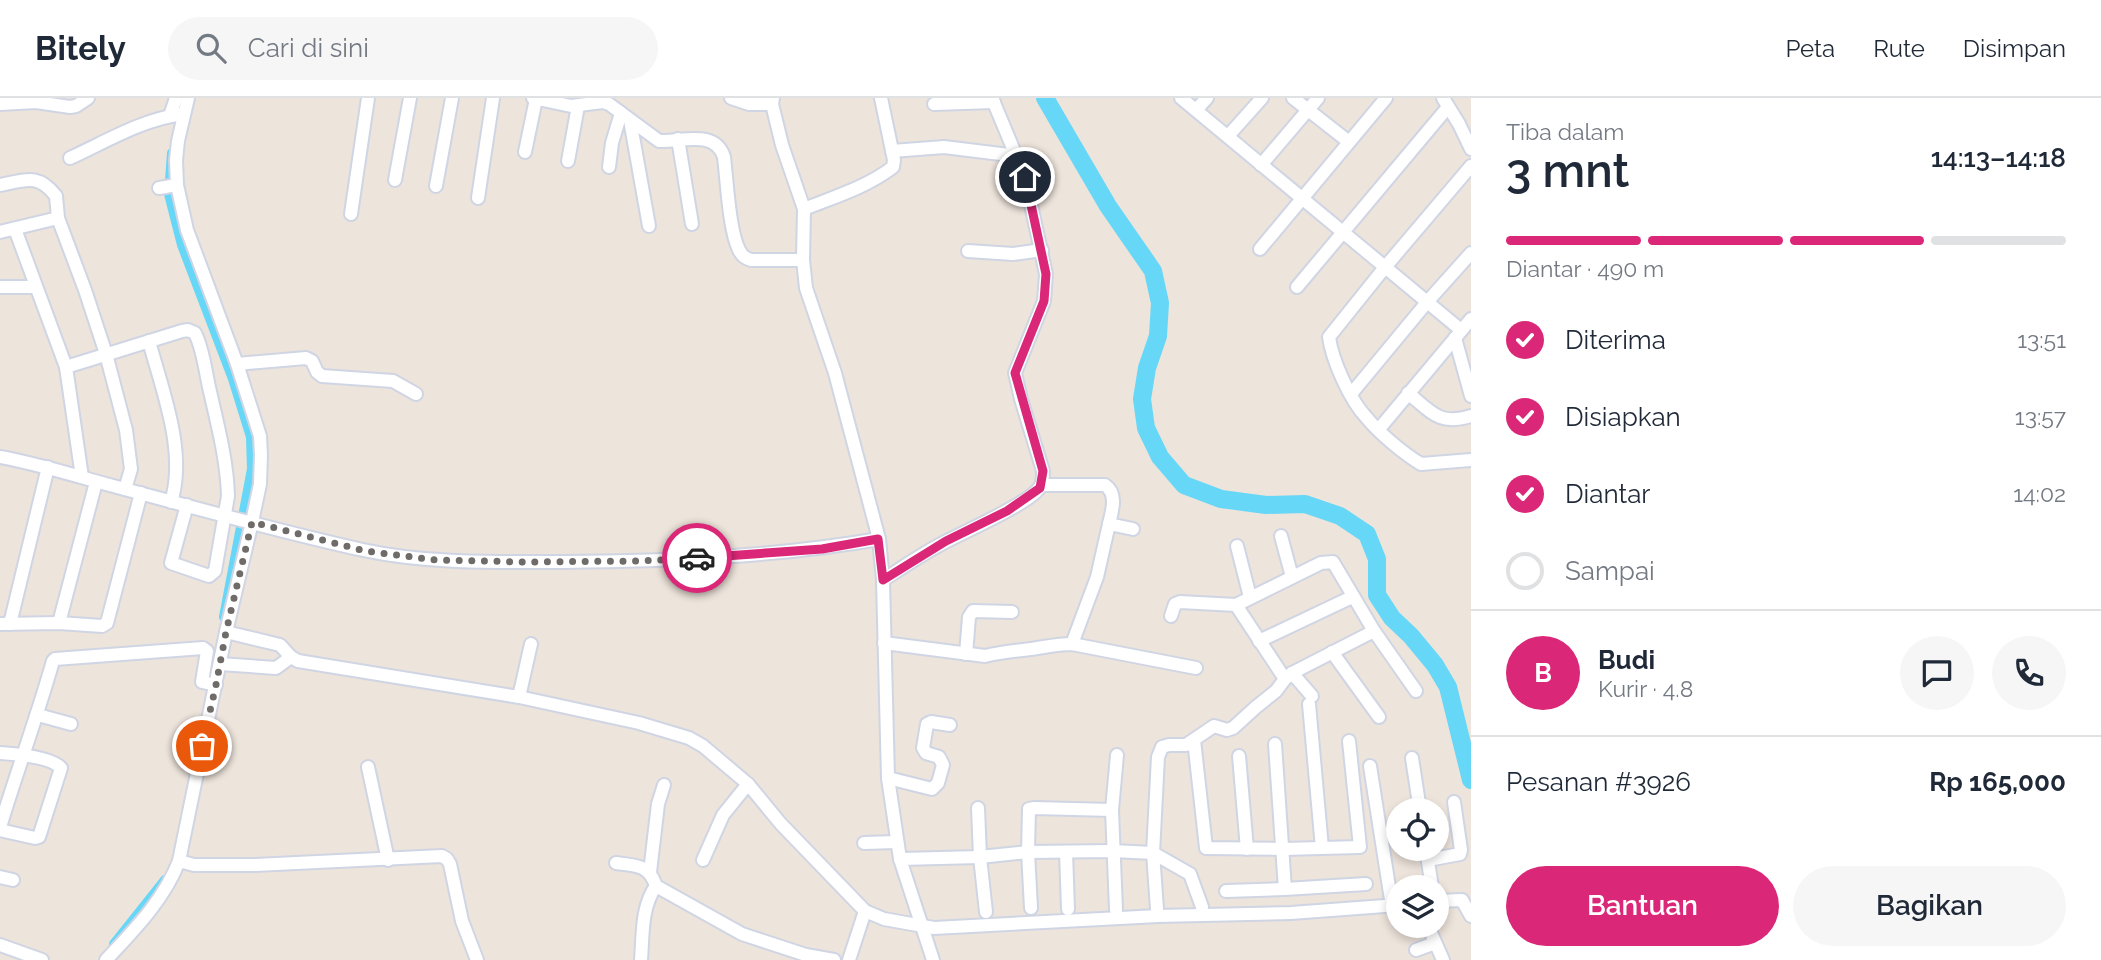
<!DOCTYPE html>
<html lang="id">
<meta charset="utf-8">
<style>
body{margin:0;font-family:Raleway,sans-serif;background:#f6f6f7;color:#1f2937;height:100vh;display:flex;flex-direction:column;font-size:26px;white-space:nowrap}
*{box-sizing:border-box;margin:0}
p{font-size:23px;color:#747a83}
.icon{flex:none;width:38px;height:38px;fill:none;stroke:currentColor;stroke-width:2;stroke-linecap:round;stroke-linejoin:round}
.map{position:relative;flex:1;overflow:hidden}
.drawer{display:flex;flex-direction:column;background:#fff;width:630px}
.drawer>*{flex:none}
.controls{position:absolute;left:1386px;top:700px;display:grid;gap:14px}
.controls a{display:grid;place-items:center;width:63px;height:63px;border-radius:50%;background:#fff;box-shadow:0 4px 10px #0003;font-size:35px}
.pin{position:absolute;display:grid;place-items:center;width:60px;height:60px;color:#fff;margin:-30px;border:4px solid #fff;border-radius:50%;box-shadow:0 2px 7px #0007}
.courier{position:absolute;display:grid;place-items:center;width:70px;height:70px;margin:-35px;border:5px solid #db2777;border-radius:50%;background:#fff;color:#222;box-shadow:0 2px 9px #0007}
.overview em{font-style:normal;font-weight:600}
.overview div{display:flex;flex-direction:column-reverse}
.overview{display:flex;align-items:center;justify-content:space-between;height:119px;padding:0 35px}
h1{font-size:46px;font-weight:600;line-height:52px}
.bar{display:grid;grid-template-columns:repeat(4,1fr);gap:10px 7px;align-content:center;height:84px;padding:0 35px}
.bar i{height:9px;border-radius:5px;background:#e0e1e3}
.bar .current{background:#db2777}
.bar p{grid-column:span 4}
.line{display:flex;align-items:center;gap:18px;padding:0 35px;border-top:2px solid #e0e1e3}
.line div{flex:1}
.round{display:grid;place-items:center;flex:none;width:74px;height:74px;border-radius:37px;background:#f6f6f7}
ol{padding:0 35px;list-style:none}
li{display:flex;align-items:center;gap:21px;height:77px}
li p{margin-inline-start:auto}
li .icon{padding:7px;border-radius:50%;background:#db2777;color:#fff;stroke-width:4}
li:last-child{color:#747a83}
li i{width:38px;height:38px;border:4px solid #e0e1e3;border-radius:50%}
.button{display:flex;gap:14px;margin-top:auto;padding:14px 35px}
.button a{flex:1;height:80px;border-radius:42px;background:#db2777;color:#fff;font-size:28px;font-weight:600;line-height:80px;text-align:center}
.button a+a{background:#f6f6f7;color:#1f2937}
header{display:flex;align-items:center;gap:42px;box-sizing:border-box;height:98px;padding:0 35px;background:#fff;border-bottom:2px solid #e0e1e3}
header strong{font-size:33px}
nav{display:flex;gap:38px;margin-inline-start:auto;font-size:24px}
.search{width:490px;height:63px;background:#f6f6f7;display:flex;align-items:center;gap:18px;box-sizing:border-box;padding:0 24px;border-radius:38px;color:#747a83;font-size:26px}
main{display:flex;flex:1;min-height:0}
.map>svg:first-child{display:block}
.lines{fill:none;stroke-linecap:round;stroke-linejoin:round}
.canal{stroke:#66d7f7;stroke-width:10}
.river{stroke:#66d7f7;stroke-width:18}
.street-casing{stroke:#d0d5e4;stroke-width:16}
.street{stroke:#fff;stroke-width:12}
.done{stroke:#6e6b68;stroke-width:7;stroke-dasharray:0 12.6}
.route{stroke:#db2777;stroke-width:9}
</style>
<header>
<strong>Bitely</strong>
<div class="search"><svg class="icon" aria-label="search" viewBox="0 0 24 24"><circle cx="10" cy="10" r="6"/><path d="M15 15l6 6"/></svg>Cari di sini</div>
<nav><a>Peta</a><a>Rute</a><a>Disimpan</a></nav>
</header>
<main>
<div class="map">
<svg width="1471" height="862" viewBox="0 0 1471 862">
<rect width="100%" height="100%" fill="#ede4db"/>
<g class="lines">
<!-- canal -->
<g class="canal">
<polyline points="172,55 169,96 182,147 233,281 251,339 252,371 224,519"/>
<polyline points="114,846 165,782"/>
</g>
<!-- river -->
<polyline class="river" points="1045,0 1108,108 1153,173 1160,205 1158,238 1147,270 1142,301 1146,330 1160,359 1184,387 1221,401 1266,407 1305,406 1340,418 1367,436 1377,461 1377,497 1392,520 1411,538 1435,567 1448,589 1471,682"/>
<defs>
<g id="street">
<path d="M 533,0 L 571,8 L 603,4 L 609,6 L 659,43 C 682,44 715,31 724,59 C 727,83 729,132 739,152 C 742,158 745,160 751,162 L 803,162"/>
<polyline points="731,0 749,6 772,6"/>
<polyline points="773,0 772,6 782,47 804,111 803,162 806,190 835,275 879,441 883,482 888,680 900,761 933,862"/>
<polyline points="1181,0 1461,232"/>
<polyline points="1293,0 1349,44"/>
<polyline points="1443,0 1459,26 1471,51"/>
<polyline points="0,6 36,4 70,9 76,8 88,0"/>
<polyline points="934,6 994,4"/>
<polyline points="1196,12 1207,0"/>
<polyline points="170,18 176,0"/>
<polyline points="630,22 649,128"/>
<polyline points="1228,38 1262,0"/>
<polyline points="678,41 692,126"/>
<polyline points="892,53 944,49 1017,58"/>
<polyline points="525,54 536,1"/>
<path d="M 70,60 C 107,43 143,21 183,16"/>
<polyline points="568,63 578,8"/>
<polyline points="1261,67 1318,0"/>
<path d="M 1471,68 L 1386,168 L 1329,239 C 1332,262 1350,302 1366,319 C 1379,335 1404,356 1421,366 L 1471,362"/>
<polyline points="609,69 612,45 621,15"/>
<polyline points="395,82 410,0"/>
<path d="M 0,87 C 26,82 38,75 56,98 L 58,120"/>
<polyline points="436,88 452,0"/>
<polyline points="159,90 177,87"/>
<polyline points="478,100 493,0"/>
<path d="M 804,111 C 834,99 867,89 893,69 L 894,62 L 881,0"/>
<polyline points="351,116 368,0"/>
<polyline points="15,131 66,269 82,379"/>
<polyline points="0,134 58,120 85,192 106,256 126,332 131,371 125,391"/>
<polyline points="1260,151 1386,0"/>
<polyline points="968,153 1013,156 1042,152"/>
<polyline points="0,189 36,189"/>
<polyline points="1297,189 1448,9"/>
<polyline points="1455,240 1471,298"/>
<path d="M 149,243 C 162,292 187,354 171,404"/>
<polyline points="237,266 306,260 312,263 317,274 322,278 393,283 416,296"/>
<path d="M 66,269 L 182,233 L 188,232 L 195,235 C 203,251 205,271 209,289 C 217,325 227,361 228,398 L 215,473 L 209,478 L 171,465 L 187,407"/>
<path d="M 1408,295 C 1431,314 1439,328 1471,318"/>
<polyline points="1351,296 1428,203 1471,155"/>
<polyline points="1379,331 1471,221"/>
<path d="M 0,359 C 40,366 78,379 117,389 C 199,411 281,434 363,452 C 428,466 497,464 563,464 C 669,463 774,459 879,441"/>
<path d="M 1041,387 L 1105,387 C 1118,396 1112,413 1109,426"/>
<polyline points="1281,438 1292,479"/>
<polyline points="1237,448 1250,499"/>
<path d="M 883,482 C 905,468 926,453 949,442 C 968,432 1030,405 1040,389 C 1043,385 1043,378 1043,373 L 1021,301 L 1015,275 L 1044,203 L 1046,176 L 1025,79 L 992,0"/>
<polyline points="1236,507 1321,465 1333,464 1374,533 1416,593"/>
<polyline points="1171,518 1175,506 1180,504 1236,507 1285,581"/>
<polyline points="59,525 96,384"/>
<polyline points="0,526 59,525 102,528 107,525 141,395"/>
<polyline points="10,526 48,369"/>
<polyline points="226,534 280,547 291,559 298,563 519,599 639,625 689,640 703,648 748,686 781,726 865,813 884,821 934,830 1158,818 1291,815 1398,807"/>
<polyline points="1259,543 1352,499"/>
<path d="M 884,545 L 985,558 C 1001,554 1015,553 1031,551 C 1045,549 1058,546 1072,546 L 1196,570"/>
<polyline points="1072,546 1097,479 1109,426 1133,431"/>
<polyline points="1332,554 1379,619"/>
<polyline points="966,556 969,519 973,513 1012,514"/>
<polyline points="220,566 276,570 291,559"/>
<polyline points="1292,575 1312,598"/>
<polyline points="519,599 531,546"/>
<polyline points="1309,606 1322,750"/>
<polyline points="38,617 71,626"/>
<polyline points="1194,642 1206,750 1283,751 1360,749 1349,643"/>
<polyline points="1275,646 1285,791 1366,786"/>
<path d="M 0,655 C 16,656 51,659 61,670 L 39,739 L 35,740 L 0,732"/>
<polyline points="1239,658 1247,751"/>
<polyline points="1412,660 1420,712"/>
<polyline points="1370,668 1392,808"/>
<polyline points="368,669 388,762"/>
<polyline points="888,680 932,691 938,685 943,667 939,659 926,655 923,650 927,626 931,624 950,627"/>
<polyline points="978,710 980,759 986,814"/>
<path d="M 0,729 C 17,673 37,619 53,563 L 55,561 L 203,550 L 207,553 L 202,584 L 216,587"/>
<polyline points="864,745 896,744"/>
<polyline points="1426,751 1432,789"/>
<polyline points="1066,754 1068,811"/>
<polyline points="900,761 980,759 1028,754 1113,753 1153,755 1190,776 1202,809"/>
<polyline points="703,762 723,717 748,686"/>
<polyline points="1428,762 1460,756 1461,752 1454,704"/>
<polyline points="179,763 194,767 255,767 442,758 447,761 450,766 462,823 477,862"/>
<path d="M 616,765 C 636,768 649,766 656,788 L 742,836 L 806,857 L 834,862"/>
<polyline points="650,774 658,706 664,687"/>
<polyline points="0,779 13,782"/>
<polyline points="1226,793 1285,791"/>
<polyline points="1437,803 1462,802 1471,818"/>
<polyline points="1031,810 1028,754 1029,711 1034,710 1112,712"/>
<polyline points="1157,811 1153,755 1158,659 1162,649 1169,647 1186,647 1214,628 1227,632 1233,630 1256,609 1276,593 1285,581 1292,575 1374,533"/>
<polyline points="1116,812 1112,712 1117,657"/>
<polyline points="1428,828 1443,862"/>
<polyline points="0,847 42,862"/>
<polyline points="1416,852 1435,845"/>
<path d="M 106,862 C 134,832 164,802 179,763 L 226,534 L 252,424 L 260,386 L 261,357 L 260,338 L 237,266 L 187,132 L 177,87 L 176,62 L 178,43 L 188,0"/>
<path d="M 641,862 C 643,837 641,809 656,788"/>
<polyline points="849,862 865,813"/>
</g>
</defs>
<!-- street casing -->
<use href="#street" class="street-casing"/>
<!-- street -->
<use href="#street" class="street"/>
</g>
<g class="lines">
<!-- done -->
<polyline class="done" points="202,648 216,587 226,534 252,424 365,453 436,462 525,464 641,463 697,460"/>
<!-- route -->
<polyline class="route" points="697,460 822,451 878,441 883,482 946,443 1007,413 1040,390 1043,373 1015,275 1044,203 1046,176 1025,79"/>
</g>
</svg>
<div class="controls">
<a><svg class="icon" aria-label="locate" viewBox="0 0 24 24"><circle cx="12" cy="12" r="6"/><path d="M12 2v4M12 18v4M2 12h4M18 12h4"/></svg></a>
<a><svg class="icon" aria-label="layers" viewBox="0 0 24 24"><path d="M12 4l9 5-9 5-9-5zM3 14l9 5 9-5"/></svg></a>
</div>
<div class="pin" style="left:202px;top:648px;background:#ea580c"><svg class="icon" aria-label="bag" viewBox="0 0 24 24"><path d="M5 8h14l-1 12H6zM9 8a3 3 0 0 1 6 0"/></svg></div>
<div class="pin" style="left:1025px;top:79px;background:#1f2937"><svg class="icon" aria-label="home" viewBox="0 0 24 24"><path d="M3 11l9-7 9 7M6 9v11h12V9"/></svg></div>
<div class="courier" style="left:697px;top:460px"><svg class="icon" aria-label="car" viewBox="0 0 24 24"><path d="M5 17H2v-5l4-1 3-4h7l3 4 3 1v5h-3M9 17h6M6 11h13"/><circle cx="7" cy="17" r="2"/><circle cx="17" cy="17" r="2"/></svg></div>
</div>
<section class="drawer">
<div class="overview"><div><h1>3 mnt</h1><p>Tiba dalam</p></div><em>14:13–14:18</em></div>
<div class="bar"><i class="current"></i><i class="current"></i><i class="current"></i><i></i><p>Diantar · 490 m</p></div>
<ol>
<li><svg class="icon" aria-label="check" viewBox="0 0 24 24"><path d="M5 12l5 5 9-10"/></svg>Diterima<p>13:51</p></li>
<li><svg class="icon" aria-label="check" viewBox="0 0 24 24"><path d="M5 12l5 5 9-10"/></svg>Disiapkan<p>13:57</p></li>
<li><svg class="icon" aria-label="check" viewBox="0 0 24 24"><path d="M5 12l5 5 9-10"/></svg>Diantar<p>14:02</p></li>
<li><i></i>Sampai</li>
</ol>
<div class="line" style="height:126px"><b class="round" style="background:#db2777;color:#fff">B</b><div><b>Budi</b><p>Kurir · 4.8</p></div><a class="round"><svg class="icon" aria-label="chat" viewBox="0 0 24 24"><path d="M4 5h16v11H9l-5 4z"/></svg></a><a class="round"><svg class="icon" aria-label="phone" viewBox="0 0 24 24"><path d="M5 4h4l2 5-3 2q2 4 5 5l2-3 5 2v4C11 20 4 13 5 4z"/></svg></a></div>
<div class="line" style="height:91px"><div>Pesanan #3926</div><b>Rp 165,000</b></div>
<div class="button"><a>Bantuan</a><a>Bagikan</a></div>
</section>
</main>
